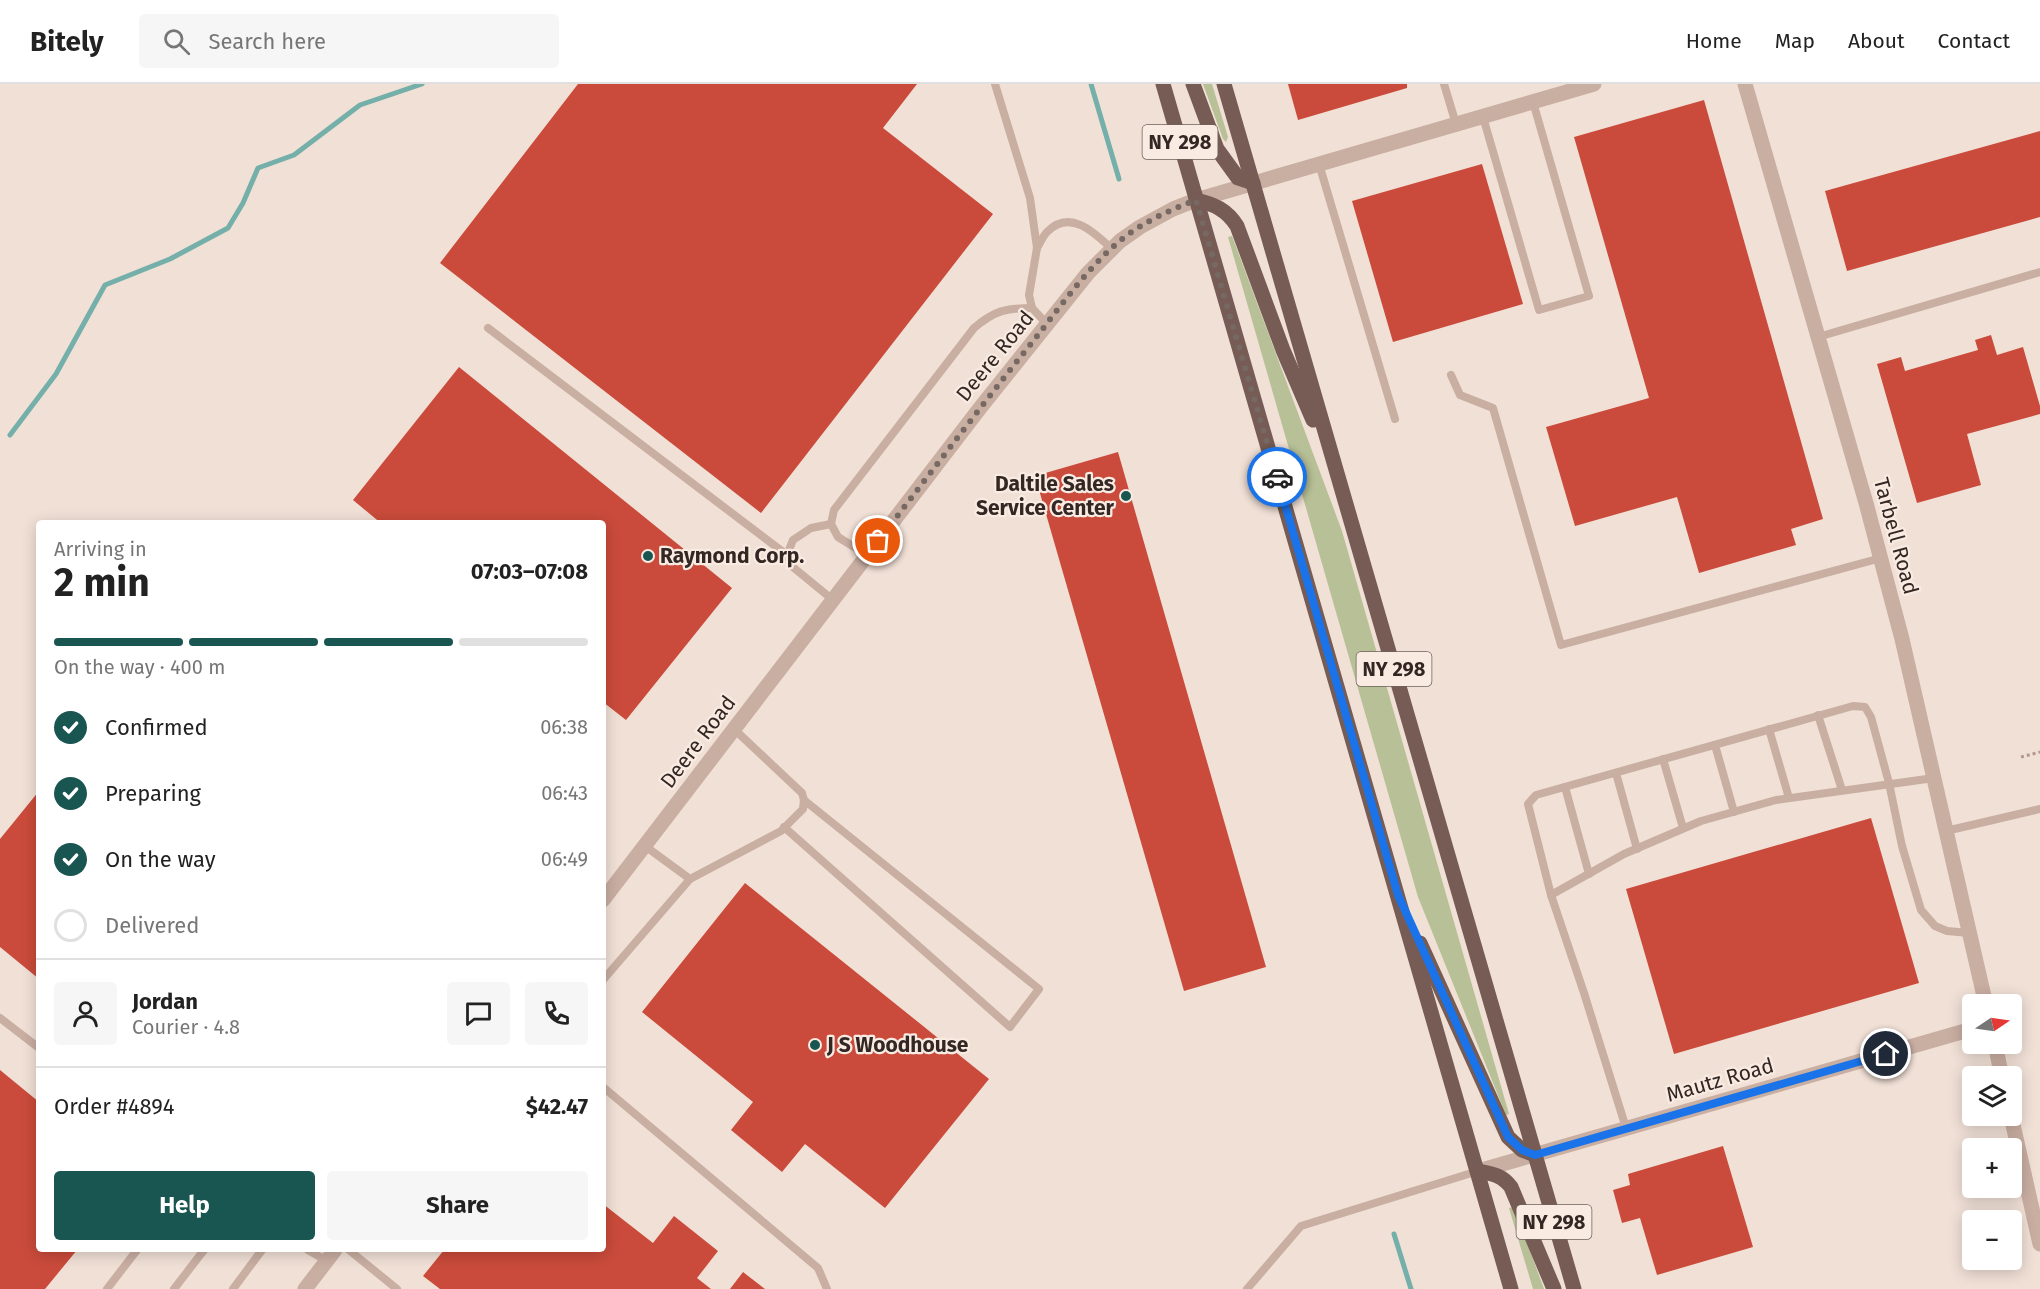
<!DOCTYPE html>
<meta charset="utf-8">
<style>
body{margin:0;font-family:"Fira Sans",sans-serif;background:#f6f6f6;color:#222;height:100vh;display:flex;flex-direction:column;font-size:22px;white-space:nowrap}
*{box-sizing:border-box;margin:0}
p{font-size:20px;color:#767676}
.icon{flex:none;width:33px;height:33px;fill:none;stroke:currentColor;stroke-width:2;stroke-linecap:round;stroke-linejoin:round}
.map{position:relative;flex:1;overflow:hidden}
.drawer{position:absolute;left:36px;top:436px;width:570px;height:732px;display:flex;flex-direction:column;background:#fff;border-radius:6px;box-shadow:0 3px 15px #0003}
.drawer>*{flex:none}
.needle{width:39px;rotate:77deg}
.tools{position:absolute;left:1962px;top:910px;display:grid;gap:12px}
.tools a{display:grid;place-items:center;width:60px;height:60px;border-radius:6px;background:#fff;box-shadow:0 3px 15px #0003;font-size:30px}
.pin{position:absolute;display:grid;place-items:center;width:51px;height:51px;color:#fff;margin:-26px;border:3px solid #fff;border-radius:50%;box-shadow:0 2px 6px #0007}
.courier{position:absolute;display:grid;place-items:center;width:60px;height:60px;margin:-30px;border:4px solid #1a73e8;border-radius:50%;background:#fff;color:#222;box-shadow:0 2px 8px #0007}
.head em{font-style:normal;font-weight:700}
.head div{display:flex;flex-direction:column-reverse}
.head{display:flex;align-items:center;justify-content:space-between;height:102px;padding:0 18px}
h1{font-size:39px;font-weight:700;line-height:45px}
.bar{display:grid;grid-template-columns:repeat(4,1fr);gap:9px 6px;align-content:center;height:72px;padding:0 18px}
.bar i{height:8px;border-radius:4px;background:#e0e0e0}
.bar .active{background:#195551}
.bar p{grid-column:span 4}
.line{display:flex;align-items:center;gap:15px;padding:0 18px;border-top:2px solid #e0e0e0}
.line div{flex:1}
.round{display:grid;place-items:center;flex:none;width:63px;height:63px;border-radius:6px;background:#f6f6f6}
ol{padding:0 18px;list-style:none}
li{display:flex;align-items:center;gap:18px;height:66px}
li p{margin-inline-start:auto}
li .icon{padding:6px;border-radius:50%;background:#195551;color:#fff;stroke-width:4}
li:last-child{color:#767676}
li i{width:33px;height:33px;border:3px solid #e0e0e0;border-radius:50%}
.action{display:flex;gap:12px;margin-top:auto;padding:12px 18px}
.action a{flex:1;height:69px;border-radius:6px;background:#195551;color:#fff;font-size:24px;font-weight:700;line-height:69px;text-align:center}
.action a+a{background:#f6f6f6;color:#222}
header{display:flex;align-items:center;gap:36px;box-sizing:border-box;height:84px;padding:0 30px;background:#fff;border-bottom:2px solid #e0e0e0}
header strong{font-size:28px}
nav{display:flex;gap:33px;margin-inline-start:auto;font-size:21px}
.search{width:420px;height:54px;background:#f6f6f6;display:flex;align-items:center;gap:15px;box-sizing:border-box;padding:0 21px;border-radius:6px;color:#767676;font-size:22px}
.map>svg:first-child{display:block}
.green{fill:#b7c096}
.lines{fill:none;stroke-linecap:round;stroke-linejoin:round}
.stream{stroke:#74afa9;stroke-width:5}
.building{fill:#ca4b3b}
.path{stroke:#b5988c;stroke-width:3;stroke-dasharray:3 3;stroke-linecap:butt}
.service{stroke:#c9aea2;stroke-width:8}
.minor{stroke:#c9aea2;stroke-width:15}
.primary{stroke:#765c55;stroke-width:15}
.done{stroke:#766862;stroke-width:6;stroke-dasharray:0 10.8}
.route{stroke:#1a73e8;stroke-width:8}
.poi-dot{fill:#195551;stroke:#f9ebe2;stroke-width:2}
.labels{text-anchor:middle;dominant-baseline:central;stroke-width:4.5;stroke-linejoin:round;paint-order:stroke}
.shield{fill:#f9ebe2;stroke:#6e625d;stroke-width:1.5}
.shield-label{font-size:20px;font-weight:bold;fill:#332724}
.street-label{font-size:21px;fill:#332724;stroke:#f9ebe2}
.poi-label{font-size:21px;font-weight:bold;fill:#332724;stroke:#f9ebe2;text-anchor:start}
</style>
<header>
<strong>Bitely</strong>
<div class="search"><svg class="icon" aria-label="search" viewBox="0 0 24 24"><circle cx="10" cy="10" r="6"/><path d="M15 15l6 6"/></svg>Search here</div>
<nav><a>Home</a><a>Map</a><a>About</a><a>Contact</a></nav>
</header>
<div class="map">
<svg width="2040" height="1205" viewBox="0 0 2040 1205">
<rect width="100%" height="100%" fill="#f1e0d6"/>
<!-- green -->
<g class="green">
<polygon points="1203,0 1212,0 1228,53 1226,58 1223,55"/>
<polygon points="1232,152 1342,447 1509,1030 1506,1031 1418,813 1228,153"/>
<polygon points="1514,1123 1544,1205 1533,1205 1509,1124"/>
</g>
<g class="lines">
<!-- stream -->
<g class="stream">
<polyline points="1091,0 1119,95"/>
<polyline points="10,351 56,290 105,201 170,175 228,144 243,119 258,84 294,71 360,21 422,0"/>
<polyline points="1394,1150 1411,1205"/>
</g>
</g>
<!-- building -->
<g class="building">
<polygon points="578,0 917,0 883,44 993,130 761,429 440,179"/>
<polygon points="1288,0 1407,0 1407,4 1298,36"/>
<polygon points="1704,16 1823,435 1791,445 1796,461 1699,489 1677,413 1575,442 1546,343 1649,314 1574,53"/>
<polygon points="2040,47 2040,133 1847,187 1825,107"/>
<polygon points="1482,80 1523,220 1393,258 1352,117"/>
<polygon points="1991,251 1997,271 2023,263 2040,322 2040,330 1967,350 1981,401 1917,419 1877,280 1901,273 1905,287 1978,266 1975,256"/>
<polygon points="459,283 732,504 626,636 603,618 603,440 382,440 353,416"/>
<polygon points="1118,368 1266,883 1184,907 1035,392"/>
<polygon points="39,707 39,895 0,863 0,755"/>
<polygon points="1871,734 1919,899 1674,970 1626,805"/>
<polygon points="745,799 989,995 885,1124 805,1060 782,1088 731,1046 753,1018 642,928"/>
<polygon points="0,986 39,1018 39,1166 77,1166 45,1205 0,1205"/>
<polygon points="1723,1062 1753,1163 1657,1191 1640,1134 1622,1139 1613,1106 1630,1101 1628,1090"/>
<polygon points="603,1120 653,1159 674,1132 718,1167 697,1194 711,1205 440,1205 423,1192 444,1166 603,1166"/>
<polygon points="743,1188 765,1205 730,1205"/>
</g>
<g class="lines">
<!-- path -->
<polyline class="path" points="2021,673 2040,668"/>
<!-- service -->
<g class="service">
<polyline points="995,0 1030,114 1037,164 1029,211 1032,224 1047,240"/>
<polyline points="1444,0 1456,40"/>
<polyline points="1483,33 1539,226 1589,212 1533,18"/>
<polyline points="1319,80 1395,335"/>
<path d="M 1037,164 C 1040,159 1043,152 1047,148 C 1070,124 1095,149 1112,165"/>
<polyline points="488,244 787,471"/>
<polyline points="1818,253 2040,188"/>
<polyline points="1451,291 1460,311 1493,324 1561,561 1881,474"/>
<polyline points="831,440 811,444 793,456 787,471 794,484 833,516"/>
<path d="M 867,471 L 838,453 L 831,440 L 834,426 L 974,244 C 994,227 1005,224 1032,224"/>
<polyline points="1818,631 1842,706"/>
<polyline points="1769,645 1789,714"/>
<polyline points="1715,661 1734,728"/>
<polyline points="1663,675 1683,744"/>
<polyline points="1616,689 1637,765"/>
<polyline points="1565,703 1589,790"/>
<polyline points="784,743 1010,943 1039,905 804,716"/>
<polyline points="1946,747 2040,725"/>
<polyline points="645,762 690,795"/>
<polyline points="1551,811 1528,720 1536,711 1853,622 1865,623 1871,633 1889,699 1902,762 1921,826 1935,842 1947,847 1969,849"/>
<polyline points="603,896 690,795 781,747 803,725 804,716 802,709 734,645"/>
<polyline points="0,934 39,964"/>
<polyline points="603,1003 818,1184 827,1205"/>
<polyline points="1626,1044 1584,909 1551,811 1624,770 1701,737 1776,716 1934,694"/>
<polyline points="308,1166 327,1177"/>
<polyline points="349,1166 397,1205"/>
<polyline points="107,1205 137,1166"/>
<polyline points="174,1205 204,1166"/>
<polyline points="233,1205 262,1166"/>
<polyline points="1247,1205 1301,1142 1478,1087"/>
</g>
<!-- minor -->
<g class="minor">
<polyline points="1745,0 1866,419 1902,555 1986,921"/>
<polyline points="603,816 980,324 1088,189 1120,157 1140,143 1173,125 1196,116 1594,0"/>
<polyline points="1995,960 2002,993"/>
<polyline points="2011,1032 2040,1160"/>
<polyline points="1478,1087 1972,945"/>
<polyline points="305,1205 335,1166"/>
</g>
<!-- primary -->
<g class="primary">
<polyline points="1163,0 1511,1205"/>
<polyline points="1193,0 1217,65 1238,94 1253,99"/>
<polyline points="1224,0 1574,1205"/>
<path d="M 1196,116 C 1214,120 1227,126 1237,142 L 1283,266 L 1313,336"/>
<polyline points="1420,859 1508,1053 1522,1066 1535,1071"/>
<path d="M 1478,1087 C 1493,1090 1502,1091 1511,1103 L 1554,1205"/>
</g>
</g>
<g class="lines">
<!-- done -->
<path class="done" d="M 878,457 C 930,390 981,322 1034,256 C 1061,222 1087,184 1121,156 C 1143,138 1170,126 1196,116 L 1277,393"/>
<!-- route -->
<polyline class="route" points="1277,393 1398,811 1508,1053 1522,1066 1535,1071 1886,970"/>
</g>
<!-- markers -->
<g class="poi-dot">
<circle cx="1126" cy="412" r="6"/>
<circle cx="648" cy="472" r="6"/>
<circle cx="815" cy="961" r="6"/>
</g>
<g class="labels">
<!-- shield labels -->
<g class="shield">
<rect x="1142.5" y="41" width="75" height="34" rx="4.5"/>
<rect x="1356.5" y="568" width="75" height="34" rx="4.5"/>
<rect x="1516.5" y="1121" width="75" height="34" rx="4.5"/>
</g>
<g class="shield-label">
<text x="1180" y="58">NY 298</text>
<text x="1394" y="585">NY 298</text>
<text x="1554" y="1138">NY 298</text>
</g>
<!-- street labels -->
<g class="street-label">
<text transform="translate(995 272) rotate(-51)">Deere Road</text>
<text transform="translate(1896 452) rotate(75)">Tarbell Road</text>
<text transform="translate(698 658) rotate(-53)">Deere Road</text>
<text transform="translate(1720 996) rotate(-16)">Mautz Road</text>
</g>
<!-- poi labels -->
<g class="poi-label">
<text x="1114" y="400" text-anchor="end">Daltile Sales<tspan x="1114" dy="24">Service Center</tspan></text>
<text x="660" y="472">Raymond Corp.</text>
<text x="827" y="961">J S Woodhouse</text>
</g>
</g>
</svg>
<div class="tools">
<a><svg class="needle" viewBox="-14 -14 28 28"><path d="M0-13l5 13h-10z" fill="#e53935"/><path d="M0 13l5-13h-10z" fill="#767676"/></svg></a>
<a><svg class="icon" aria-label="layers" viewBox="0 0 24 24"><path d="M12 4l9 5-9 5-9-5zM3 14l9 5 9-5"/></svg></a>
<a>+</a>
<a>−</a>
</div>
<div class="pin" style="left:878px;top:457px;background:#ea580c"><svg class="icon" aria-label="bag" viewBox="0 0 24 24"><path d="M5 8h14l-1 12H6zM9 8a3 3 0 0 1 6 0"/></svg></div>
<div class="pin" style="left:1886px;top:970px;background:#1f2937"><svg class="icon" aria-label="home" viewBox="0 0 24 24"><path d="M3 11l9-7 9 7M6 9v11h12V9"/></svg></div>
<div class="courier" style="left:1277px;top:393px"><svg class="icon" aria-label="car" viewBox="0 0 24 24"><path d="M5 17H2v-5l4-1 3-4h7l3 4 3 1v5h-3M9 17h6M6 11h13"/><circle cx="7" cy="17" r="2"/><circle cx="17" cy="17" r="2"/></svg></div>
<section class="drawer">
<div class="head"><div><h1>2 min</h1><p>Arriving in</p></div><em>07:03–07:08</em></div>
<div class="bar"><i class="active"></i><i class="active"></i><i class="active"></i><i></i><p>On the way · 400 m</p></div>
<ol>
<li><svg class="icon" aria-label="check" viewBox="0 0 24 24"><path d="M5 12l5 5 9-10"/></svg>Confirmed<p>06:38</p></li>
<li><svg class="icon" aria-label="check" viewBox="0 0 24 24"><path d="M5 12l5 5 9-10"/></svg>Preparing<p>06:43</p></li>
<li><svg class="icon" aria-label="check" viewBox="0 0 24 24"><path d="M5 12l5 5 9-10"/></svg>On the way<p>06:49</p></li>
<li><i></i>Delivered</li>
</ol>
<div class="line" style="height:108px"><a class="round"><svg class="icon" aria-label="person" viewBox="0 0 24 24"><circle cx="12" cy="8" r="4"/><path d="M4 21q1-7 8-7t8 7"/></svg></a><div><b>Jordan</b><p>Courier · 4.8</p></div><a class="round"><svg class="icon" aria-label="chat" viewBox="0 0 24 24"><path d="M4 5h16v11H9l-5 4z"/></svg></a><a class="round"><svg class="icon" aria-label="phone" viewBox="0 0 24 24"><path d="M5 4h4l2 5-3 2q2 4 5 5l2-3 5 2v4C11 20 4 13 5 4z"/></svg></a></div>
<div class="line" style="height:78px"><div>Order #4894</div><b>$42.47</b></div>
<div class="action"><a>Help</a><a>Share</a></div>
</section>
</div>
